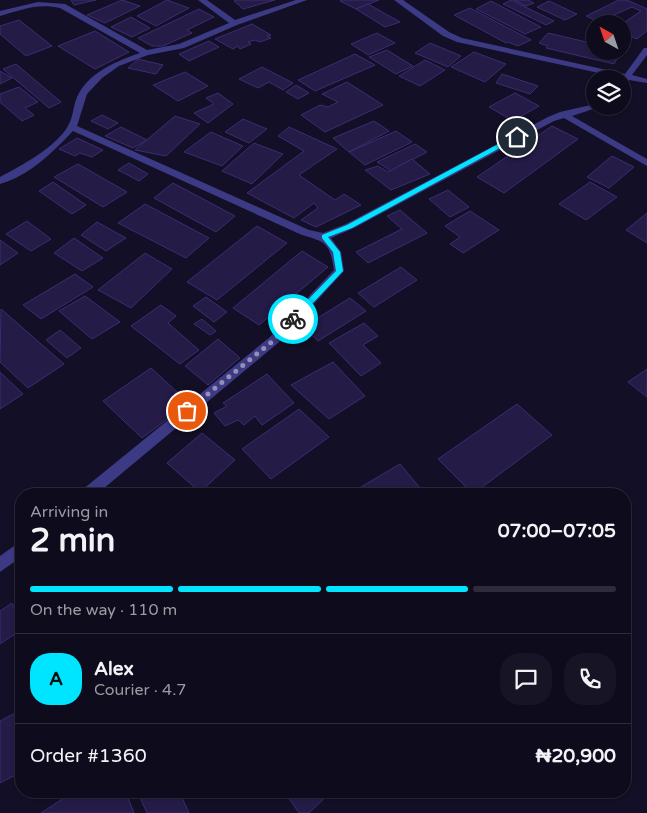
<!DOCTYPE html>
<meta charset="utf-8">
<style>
body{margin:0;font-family:"Varela Round",sans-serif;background:#171425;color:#f1f3f6;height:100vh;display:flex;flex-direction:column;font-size:19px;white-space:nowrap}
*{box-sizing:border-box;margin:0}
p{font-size:16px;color:#9b9ba3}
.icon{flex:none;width:28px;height:28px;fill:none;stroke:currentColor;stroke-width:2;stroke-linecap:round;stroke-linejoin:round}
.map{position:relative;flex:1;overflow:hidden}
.sheet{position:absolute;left:15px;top:488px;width:616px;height:310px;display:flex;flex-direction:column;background:#0e0b1c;border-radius:20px;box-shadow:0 1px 4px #0004,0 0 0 1px #2e2b3b}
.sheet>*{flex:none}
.needle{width:32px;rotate:320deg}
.controls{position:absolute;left:586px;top:15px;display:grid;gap:10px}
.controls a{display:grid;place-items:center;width:45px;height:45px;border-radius:50%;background:#0e0b1c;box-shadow:0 1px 4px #0004,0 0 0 1px #2e2b3b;font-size:25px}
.pin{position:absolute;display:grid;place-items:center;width:42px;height:42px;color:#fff;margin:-21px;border:2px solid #fff;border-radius:50%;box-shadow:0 1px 5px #0007}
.courier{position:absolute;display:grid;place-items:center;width:50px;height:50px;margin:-25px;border:4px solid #00e5ff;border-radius:50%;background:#fff;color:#222;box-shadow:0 1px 6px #0007}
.summary em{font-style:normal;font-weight:800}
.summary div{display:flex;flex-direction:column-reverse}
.summary{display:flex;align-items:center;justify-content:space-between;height:85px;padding:0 15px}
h1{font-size:32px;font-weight:800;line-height:38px}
.bar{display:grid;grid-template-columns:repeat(4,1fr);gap:8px 5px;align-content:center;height:60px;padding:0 15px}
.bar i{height:6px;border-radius:4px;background:#2e2b3b}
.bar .selected{background:#00e5ff}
.bar p{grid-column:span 4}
.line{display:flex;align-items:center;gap:12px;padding:0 15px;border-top:1px solid #2e2b3b}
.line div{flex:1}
.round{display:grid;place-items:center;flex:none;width:52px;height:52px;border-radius:20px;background:#171425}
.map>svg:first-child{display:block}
.building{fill:#241b47;stroke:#3b2d73}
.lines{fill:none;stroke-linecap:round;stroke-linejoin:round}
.minor{fill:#3d3a85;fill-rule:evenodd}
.route{fill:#00e5ff}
.done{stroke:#948fb3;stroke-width:5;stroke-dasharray:0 9}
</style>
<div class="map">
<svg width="647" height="813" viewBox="0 0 647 813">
<rect width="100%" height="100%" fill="#130f26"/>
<!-- building -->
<g class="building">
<polygon points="71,0 96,0 74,5"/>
<polygon points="122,0 140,6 105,23 87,15"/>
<polygon points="167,0 189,8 156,26 137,16"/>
<polygon points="237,0 275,0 243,9 234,1"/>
<polygon points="342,0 379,0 356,9 340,1"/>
<polygon points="511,0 554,21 546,25 503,4"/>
<polygon points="514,0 528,0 534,3 526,6"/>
<polygon points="619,0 627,0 647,9 647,31 637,39 622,33 622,24 641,11 632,7 607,18 617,22 615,24 604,24 586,16"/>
<polygon points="491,1 541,27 525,34 476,9"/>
<polygon points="549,1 577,14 565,20 537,7"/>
<polygon points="368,4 400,22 385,27 356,9"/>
<polygon points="470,8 531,40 518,46 508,42 506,43 454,15"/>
<polygon points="199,9 214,17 187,30 192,33 163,46 152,46 138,38"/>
<polygon points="131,17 150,28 132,37 111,27"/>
<polygon points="19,20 52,46 26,56 0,34 0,26"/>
<polygon points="252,24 271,35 267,36 271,38 260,42 255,40 248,42 251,44 240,49 238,46 233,49 215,39"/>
<polygon points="95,31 129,52 95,69 58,46"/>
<polygon points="377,33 395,43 368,55 351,44"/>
<polygon points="548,33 595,44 595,51 622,51 614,64 546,48 548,46 539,43"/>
<polygon points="209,41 219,47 189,61 179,54"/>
<polygon points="430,43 461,56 448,67 415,53"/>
<polygon points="387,50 413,66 396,74 369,57"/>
<polygon points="474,52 506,64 485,82 451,67"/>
<polygon points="355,54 375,65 315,91 298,80"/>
<polygon points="138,59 163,65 156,74 128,68"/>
<polygon points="425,60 445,70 420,86 399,76"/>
<polygon points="16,64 61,102 49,108 3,69"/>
<polygon points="262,67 293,83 283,90 269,82 258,88 239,79"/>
<polygon points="0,71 12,78 0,84"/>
<polygon points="185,72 208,86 178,101 153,85"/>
<polygon points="502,74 538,86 530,94 496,83"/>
<polygon points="347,82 383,105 325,132 301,115 320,105 328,107 338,102 322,94"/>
<polygon points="296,85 309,93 298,99 286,92"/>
<polygon points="19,87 38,102 25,108 34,115 22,121 0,102 0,94"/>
<polygon points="218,93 233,104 208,123 194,113 214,104 206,98"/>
<polygon points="515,93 539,106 513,121 489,107"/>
<polygon points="102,115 118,123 108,129 91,121"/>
<polygon points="175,116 200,124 166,156 135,150"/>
<polygon points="243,119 267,129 249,143 225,132"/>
<polygon points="374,121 389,131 349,152 333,138"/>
<polygon points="552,126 578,139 504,193 477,177"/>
<polygon points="121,127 147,140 133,148 105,136"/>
<polygon points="289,127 337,149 299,175 335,200 344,194 361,205 316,227 301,220 318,208 314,203 294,218 247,193 304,151 278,136"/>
<polygon points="396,131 412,142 365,165 349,152"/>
<polygon points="211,132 243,146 222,166 184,152"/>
<polygon points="77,138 103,150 92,157 80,153 75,156 59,149"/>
<polygon points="254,143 283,154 252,184 222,171"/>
<polygon points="415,144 427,152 391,171 377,162"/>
<polygon points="612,156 634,167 609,188 587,177"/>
<polygon points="412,159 430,174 391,190 365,170 378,166 388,172"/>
<polygon points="129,163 148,174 139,181 118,170"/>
<polygon points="78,164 127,192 103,207 54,177"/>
<polygon points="53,182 86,205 72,214 39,191"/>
<polygon points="590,182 617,197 586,220 559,204"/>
<polygon points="173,183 235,216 216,232 154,198"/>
<polygon points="448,190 469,207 450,217 429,199"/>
<polygon points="145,204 209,238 186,258 118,223"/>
<polygon points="400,210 427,233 368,263 356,252 402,229 387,216"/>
<polygon points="470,211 499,230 463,253 450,244 460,237 445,226"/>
<polygon points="647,213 647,243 626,230"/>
<polygon points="27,221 51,239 31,251 6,234"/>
<polygon points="97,222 126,238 106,251 81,235"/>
<polygon points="257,226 287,243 217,300 187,282"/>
<polygon points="74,238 103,258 82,271 54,253"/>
<polygon points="0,240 18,253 0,265"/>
<polygon points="302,251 328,267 259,325 233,308"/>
<polygon points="145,253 172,269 131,308 98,290"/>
<polygon points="401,267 417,280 374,307 358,293"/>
<polygon points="75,274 93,287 41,319 23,305"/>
<polygon points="85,296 120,322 92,339 59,311"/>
<polygon points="206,297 227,312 214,322 193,306"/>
<polygon points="350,298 366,311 318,341 303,327"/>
<polygon points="161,305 176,316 168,323 199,350 180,364 131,326"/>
<polygon points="1,309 64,364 28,388 0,362"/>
<polygon points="202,319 216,331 210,335 194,324"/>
<polygon points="364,323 378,336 363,345 381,363 361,376 329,343"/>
<polygon points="60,330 81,348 67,358 46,340"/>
<polygon points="218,339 240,358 208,385 185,366"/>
<polygon points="333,362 365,396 329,419 291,385"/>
<polygon points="151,368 189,403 142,438 103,401"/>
<polygon points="647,369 647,397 628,382"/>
<polygon points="0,372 23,394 0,409"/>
<polygon points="267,374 294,403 262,425 255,416 244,425 238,420 225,426 214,413 227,406 223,403"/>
<polygon points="517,404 552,435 473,494 438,459"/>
<polygon points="299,409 329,437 271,479 242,449"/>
<polygon points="202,433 235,460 200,492 167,463"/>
<polygon points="400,464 425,494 349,494"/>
<polygon points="12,603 21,622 21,630 0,644 0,611"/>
<polygon points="21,710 21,772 0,783 0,721"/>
<polygon points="75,791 125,791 134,813 41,813"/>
<polygon points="137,791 179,791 189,813 147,813"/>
<polygon points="284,791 332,791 309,813 299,813"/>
</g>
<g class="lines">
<!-- minor -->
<g class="minor">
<path d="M 198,0 L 207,0 L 235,20 L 296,0 L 307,0 L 237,25 L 184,48 L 148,55 L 119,66 L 102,78 L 87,94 L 77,126 L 309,230 L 323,233 L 346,224 L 548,117 L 560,112 L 595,104 L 595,106 L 602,106 L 572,116 L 647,159 L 647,166 L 564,118 L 554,121 L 354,228 L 331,238 L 341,252 L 344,271 L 278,343 L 97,494 L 80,494 L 82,490 L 270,337 L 334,270 C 330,244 327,242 302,235 L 73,131 C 53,152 29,176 0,184 L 0,177 C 21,166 56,147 68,126 C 74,116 73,103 79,93 C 92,71 117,61 140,53 L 60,8 C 38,3 21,10 0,16 L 0,11 L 38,2 L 65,4 L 147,50 L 179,44 L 229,23 Z"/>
<polygon points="394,0 403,0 449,32 462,38 625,74 644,48 647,48 647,55 632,75 647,79 647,83 629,80 623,84 622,78 457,42 443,36"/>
<polygon points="21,541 21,557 0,572 0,556"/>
</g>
</g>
<!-- route -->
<polygon class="route" points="515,135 520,137 352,228 328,237 340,252 343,271 296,321 291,321 291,317 336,271 333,252 322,238 322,235 347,225"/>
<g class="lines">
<!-- done -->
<polyline class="done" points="187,411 274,340 293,319"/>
</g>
</svg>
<div class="controls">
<a><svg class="needle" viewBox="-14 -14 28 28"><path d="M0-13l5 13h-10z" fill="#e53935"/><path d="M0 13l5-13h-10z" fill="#9b9ba3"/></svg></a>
<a><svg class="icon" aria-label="layers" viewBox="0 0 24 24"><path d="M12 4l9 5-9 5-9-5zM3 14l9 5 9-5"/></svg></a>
</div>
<div class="pin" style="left:187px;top:411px;background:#ea580c"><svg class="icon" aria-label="bag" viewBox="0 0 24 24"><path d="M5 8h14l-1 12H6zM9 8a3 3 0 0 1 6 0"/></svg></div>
<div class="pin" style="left:517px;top:137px;background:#1f2937"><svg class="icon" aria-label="home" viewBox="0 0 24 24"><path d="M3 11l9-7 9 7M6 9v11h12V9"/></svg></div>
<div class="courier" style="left:293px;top:319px"><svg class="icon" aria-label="bike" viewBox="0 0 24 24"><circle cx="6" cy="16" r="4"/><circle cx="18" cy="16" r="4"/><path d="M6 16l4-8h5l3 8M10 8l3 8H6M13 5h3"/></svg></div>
<section class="sheet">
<div class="summary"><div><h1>2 min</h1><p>Arriving in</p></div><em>07:00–07:05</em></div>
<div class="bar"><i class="selected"></i><i class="selected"></i><i class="selected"></i><i></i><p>On the way · 110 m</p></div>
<div class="line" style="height:90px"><b class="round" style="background:#00e5ff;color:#111">A</b><div><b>Alex</b><p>Courier · 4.7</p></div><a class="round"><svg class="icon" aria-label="chat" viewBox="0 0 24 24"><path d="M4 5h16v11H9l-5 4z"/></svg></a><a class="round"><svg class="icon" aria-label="phone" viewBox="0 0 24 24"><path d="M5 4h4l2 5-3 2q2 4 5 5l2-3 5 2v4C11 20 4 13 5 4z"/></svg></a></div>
<div class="line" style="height:65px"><div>Order #1360</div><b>₦20,900</b></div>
</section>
</div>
